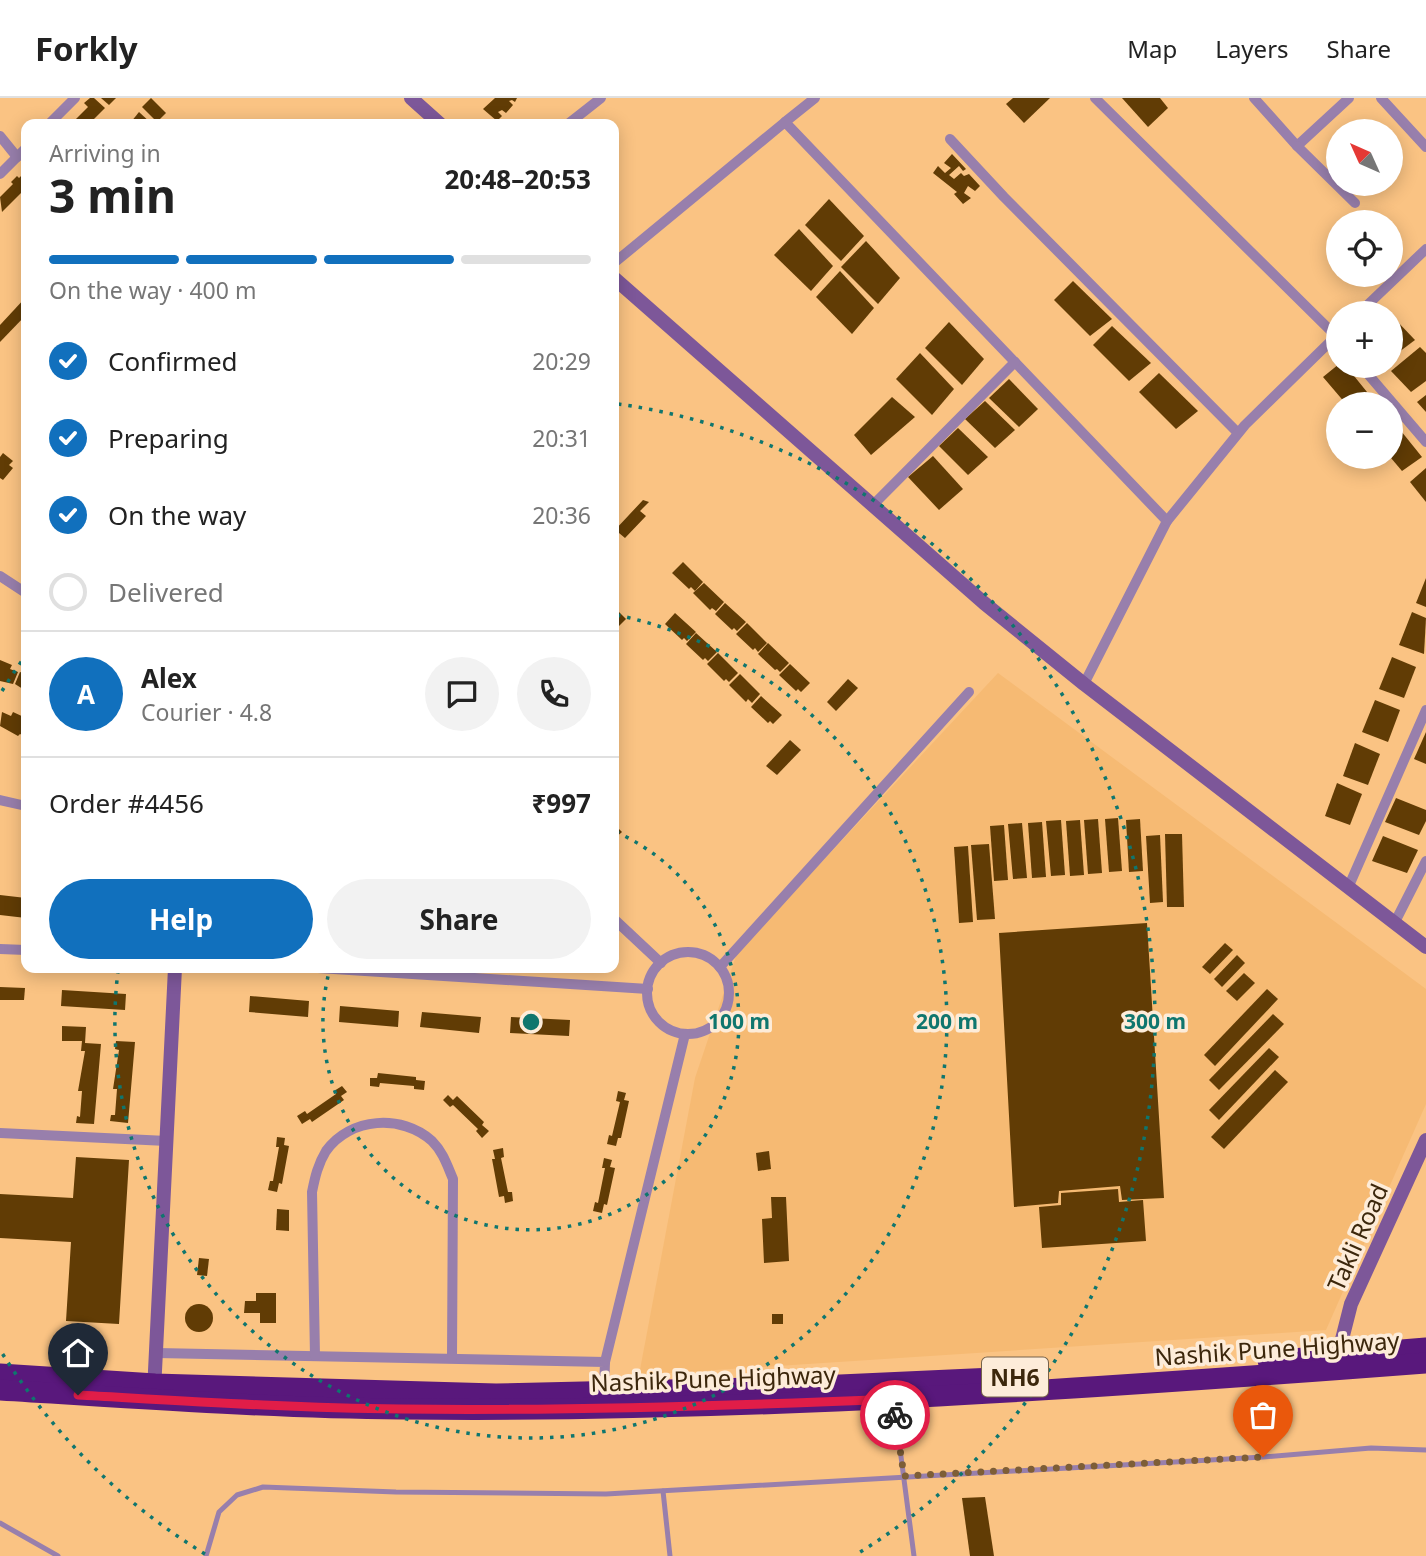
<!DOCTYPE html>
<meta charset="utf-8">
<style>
body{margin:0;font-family:"Noto Sans",sans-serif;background:#f2f2f2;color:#222;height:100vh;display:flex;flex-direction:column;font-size:26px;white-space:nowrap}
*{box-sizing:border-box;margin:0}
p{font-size:23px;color:#767676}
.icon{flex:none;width:38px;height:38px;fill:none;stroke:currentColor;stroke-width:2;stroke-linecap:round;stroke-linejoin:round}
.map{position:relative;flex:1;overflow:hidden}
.sheet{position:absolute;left:21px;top:21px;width:598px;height:854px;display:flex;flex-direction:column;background:#fff;border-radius:14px;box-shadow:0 4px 18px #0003}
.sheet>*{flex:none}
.needle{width:46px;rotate:315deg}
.fabs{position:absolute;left:1326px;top:21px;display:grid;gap:14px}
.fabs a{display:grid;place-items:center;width:77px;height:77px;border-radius:50%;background:#fff;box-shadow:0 4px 18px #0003;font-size:35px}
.pin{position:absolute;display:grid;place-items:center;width:60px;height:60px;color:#fff;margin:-72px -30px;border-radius:50% 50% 50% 0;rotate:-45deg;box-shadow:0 0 7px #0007}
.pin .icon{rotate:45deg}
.courier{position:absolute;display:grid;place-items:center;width:70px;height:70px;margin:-35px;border:5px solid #e11d48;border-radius:50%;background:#fff;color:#222;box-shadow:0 2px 9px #0007}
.headline em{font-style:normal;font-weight:700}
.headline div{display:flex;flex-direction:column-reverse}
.headline{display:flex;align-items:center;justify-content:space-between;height:119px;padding:0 28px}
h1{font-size:46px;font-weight:700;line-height:52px}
.bar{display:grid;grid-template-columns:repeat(4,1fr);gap:10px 7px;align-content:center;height:84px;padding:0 28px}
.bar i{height:9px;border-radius:5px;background:#e0e0e0}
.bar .active{background:#1170bd}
.bar p{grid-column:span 4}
.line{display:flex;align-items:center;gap:18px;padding:0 28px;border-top:2px solid #e0e0e0}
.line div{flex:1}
.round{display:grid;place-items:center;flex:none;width:74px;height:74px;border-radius:37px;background:#f2f2f2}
ol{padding:0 28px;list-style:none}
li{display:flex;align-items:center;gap:21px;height:77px}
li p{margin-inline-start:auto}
li .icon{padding:7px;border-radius:50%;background:#1170bd;color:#fff;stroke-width:4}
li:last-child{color:#767676}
li i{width:38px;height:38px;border:4px solid #e0e0e0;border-radius:50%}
.action{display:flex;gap:14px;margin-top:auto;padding:14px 28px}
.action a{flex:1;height:80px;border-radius:42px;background:#1170bd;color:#fff;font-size:28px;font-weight:700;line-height:80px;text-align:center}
.action a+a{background:#f2f2f2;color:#222}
header{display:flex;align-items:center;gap:42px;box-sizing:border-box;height:98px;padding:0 35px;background:#fff;border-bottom:2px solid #e0e0e0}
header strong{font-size:33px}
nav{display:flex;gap:38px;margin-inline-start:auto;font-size:24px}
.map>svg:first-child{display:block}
.built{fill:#f6ba73}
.building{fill:#613c05}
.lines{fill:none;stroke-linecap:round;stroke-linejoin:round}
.lane{stroke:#987fac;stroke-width:5}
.street{stroke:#987fac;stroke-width:10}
.secondary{stroke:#7d5799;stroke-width:14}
.highway{stroke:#59187c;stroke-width:21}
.done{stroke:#7e5e36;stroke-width:7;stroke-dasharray:0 12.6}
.route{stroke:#e11d48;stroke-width:9}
.ring{fill:none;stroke:#0f766e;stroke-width:3.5;stroke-dasharray:3.5 7}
.labels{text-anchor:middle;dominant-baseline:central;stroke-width:7;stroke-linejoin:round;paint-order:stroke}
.shield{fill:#fdecd9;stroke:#76624a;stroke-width:2}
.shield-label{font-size:23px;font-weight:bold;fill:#3c270c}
.street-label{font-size:24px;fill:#3c270c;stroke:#fdecd9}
.centre{fill:#0f766e;stroke:#fdecd9;stroke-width:3.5}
.ring-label{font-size:21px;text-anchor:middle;font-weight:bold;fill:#0f766e;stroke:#fdecd9;stroke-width:7;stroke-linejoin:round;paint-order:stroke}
</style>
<header>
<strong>Forkly</strong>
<nav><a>Map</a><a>Layers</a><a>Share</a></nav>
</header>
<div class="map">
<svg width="1426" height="1458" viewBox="0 0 1426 1458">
<rect width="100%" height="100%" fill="#fac383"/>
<!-- built -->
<polygon class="built" points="998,575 1426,891 1426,1006 1326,1232 639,1277 695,980 737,855"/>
<!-- building -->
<g class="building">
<polygon points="90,0 94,0 105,10 89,26 71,26 88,9 84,5"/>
<polygon points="101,0 116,0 109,7"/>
<polygon points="151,0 166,15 157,24 142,9"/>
<polygon points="495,0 517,0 515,4 512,2 509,3 513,7 506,15 502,12 498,14 502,18 497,23 483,11"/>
<polygon points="1013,0 1050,0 1024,25 1006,6"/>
<polygon points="1122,0 1160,0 1168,10 1148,29"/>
<polygon points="139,14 152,26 133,26 131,24"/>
<polygon points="952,56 966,71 963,73 959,68 949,77 954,81 961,75 964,78 969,76 980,88 975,93 968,88 964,95 971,100 963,106 954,96 957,94 933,75 938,68 945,75 951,70 944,65"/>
<polygon points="26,73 26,90 2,114 0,99 13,86 11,84 17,78 19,80"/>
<polygon points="829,101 864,138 841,163 805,127"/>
<polygon points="799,131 833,168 811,193 774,157"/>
<polygon points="866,143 900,180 878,206 841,169"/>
<polygon points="840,173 874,210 852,236 816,199"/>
<polygon points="1073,183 1112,221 1090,238 1054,202"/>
<polygon points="26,199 26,217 0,244 0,227"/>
<polygon points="1394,220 1415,242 1391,260 1391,222"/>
<polygon points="949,224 984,261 962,287 925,250"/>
<polygon points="1112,228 1151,265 1129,283 1093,247"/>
<polygon points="1420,249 1426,255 1426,283 1411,294 1391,273"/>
<polygon points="920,255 954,291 932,317 896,281"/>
<polygon points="1339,266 1339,268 1346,268 1367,294 1350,306 1346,306 1323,279"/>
<polygon points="1159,275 1198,313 1176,331 1139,294"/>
<polygon points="1009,281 1038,311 1019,329 989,300"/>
<polygon points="1367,295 1376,306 1355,306"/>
<polygon points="1426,297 1426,314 1417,304"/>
<polygon points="892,299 915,319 871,357 854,337"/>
<polygon points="985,303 1015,332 995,350 965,321"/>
<polygon points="1397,328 1422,359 1402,373 1391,360 1391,333"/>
<polygon points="958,330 988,359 968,377 939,348"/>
<polygon points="3,355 13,363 9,367 13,370 3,382 0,380 0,359"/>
<polygon points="933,358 963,391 939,412 908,379"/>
<polygon points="1426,370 1426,404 1410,384"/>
<polygon points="643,402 649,404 640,413 646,418 625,440 619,435 614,440 614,433"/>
<polygon points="683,464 703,484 695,493 691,489 689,491 672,475"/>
<polygon points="1426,480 1426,509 1416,505"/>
<polygon points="704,485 724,504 716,513 712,510 710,512 693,495"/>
<polygon points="725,505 746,524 737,533 734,530 732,532 715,516"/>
<polygon points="617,512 626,521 618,529 614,526 614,515"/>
<polygon points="1412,514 1426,520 1424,556 1399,547"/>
<polygon points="675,515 696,534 687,543 684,540 682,542 665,526"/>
<polygon points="747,525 767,545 758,554 755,550 753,552 736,536"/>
<polygon points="696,535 717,554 708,563 705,560 703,562 686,546"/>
<polygon points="768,545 789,565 780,574 777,571 775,572 758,556"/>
<polygon points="718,555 738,575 729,584 726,581 724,583 707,566"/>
<polygon points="1392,559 1416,569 1404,600 1379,591"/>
<polygon points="0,562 12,567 10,571 18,574 13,586 0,583"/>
<polygon points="790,566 810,585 801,594 798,591 796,593 779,577"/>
<polygon points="20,574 26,576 26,593 15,586"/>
<polygon points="740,576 760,596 752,605 748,601 746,604 729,587"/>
<polygon points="848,581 858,590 836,613 827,604"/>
<polygon points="761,598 782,617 773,626 770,623 768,625 751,609"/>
<polygon points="1375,602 1400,612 1388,644 1362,634"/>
<polygon points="2,614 11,618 13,614 26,620 26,639 20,636 18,638 0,628"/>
<polygon points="1426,634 1426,666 1414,661"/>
<polygon points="790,642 801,652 777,677 766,668"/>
<polygon points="1355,645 1380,656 1368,687 1343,678"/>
<polygon points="1337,685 1362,696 1350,727 1325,718"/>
<polygon points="1396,700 1426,712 1426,723 1419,737 1385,724"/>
<polygon points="1118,720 1122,773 1109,774 1105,721"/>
<polygon points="1098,721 1102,775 1088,776 1084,722"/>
<polygon points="1140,721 1143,773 1129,774 1126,722"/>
<polygon points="1061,722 1065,777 1051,778 1046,723"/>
<polygon points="1080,722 1084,777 1070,778 1066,723"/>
<polygon points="1042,724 1046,779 1032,780 1028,725"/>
<polygon points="1022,725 1027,780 1013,781 1008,726"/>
<polygon points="614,726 622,734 614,741"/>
<polygon points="1004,727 1008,782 994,783 990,728"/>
<polygon points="1165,736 1182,736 1184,809 1167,809"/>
<polygon points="1160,737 1163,804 1150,805 1146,738"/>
<polygon points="1383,738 1418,752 1407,775 1372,763"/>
<polygon points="989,746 995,821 977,822 971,747"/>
<polygon points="968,748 973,824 959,825 954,749"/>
<polygon points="0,797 26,800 26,820 0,817"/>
<polygon points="1147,825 1164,1100 1122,1102 1120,1088 1059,1093 1058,1105 1014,1109 999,835"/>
<polygon points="1225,845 1233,852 1210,876 1202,869"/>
<polygon points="1237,857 1245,865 1222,889 1214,881"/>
<polygon points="1244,875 1255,885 1237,903 1226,893"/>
<polygon points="0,889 25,890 24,902 0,902"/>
<polygon points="1267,891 1278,901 1215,968 1204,957"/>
<polygon points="62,892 126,896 125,912 61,908"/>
<polygon points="250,898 309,903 308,919 249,914"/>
<polygon points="340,908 399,913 398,929 339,924"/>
<polygon points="422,914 481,919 479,935 420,929"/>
<polygon points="1273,916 1284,926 1219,992 1209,982"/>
<polygon points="511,919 570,922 569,938 510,935"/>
<polygon points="62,928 86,929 85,945 101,946 94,1026 76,1025 77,1018 80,1019 82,993 78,993 85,953 81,953 82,943 62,943"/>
<polygon points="116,943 135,944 128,1025 110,1023 111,1017 115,1017 117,991 113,991 119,952 115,951"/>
<polygon points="1269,950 1279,959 1219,1022 1209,1012"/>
<polygon points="1275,972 1288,984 1224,1051 1211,1039"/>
<polygon points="378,975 416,979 416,982 425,983 424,992 414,991 414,988 380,985 379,989 370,988 370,980 377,980"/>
<polygon points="342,988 347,994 341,998 344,1002 312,1024 310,1021 302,1026 297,1018 305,1013 307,1016 336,996 334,993"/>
<polygon points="618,993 626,995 624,1002 629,1003 621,1040 618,1040 616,1048 607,1046 609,1037 612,1038 620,1004 616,1003"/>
<polygon points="448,997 453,1002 457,998 484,1024 482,1027 489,1033 482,1040 476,1033 478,1031 453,1007 450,1009 443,1002"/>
<polygon points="277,1039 285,1040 284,1047 289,1048 282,1086 279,1085 277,1094 268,1092 270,1083 273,1083 279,1049 276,1049"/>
<polygon points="503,1050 504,1059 501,1060 508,1094 512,1094 513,1103 505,1105 504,1098 499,1099 492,1061 495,1061 493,1052"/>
<polygon points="769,1053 771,1071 758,1073 756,1055"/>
<polygon points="76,1059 129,1062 119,1226 66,1223 71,1144 0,1140 0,1096 73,1100"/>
<polygon points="604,1060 612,1062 610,1069 615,1070 607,1107 604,1106 602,1115 593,1113 595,1104 598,1105 605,1070 602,1070"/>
<polygon points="1118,1091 1119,1104 1143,1102 1146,1143 1042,1150 1039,1109 1061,1107 1061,1095"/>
<polygon points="771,1099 786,1099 789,1163 764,1165 762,1121 772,1120"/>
<polygon points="277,1111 289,1112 289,1133 276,1132"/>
<polygon points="199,1160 209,1161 207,1178 197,1177"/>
<polygon points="256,1195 276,1195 276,1225 260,1225 260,1215 244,1215 245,1203 256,1203"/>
<circle cx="199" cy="1220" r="14"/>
<rect x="772" y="1216" width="11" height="10"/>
<polygon points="985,1399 994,1458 970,1458 962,1400"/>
</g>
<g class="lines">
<!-- lane -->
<g class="lane">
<polyline points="894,1305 914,1458"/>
<polyline points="663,1393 670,1458"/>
<polyline points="0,1425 58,1458"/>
<polyline points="206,1458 219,1414 237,1397 263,1389 396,1394 606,1396 1263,1359 1371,1350 1426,1352"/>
</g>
<!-- street -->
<g class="street">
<polyline points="1095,0 1336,238 1339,235"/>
<polyline points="1254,0 1297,48 1349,0"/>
<polyline points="1381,0 1426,49"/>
<polyline points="785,24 815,0"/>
<polyline points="49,26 75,0"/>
<polyline points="568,26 601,0"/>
<polyline points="0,38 17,59"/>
<polyline points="950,41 1004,99 1238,335"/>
<polyline points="1297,48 1355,105"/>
<polyline points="0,76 26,50"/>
<polyline points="614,165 785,24 1167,423 1084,586"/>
<polyline points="1359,215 1426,151"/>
<polyline points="1361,268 1426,344"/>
<polyline points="873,407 1015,264"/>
<polyline points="1167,423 1245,327 1336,238 1339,241"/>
<polyline points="0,478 26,495"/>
<polyline points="0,702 26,708"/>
<polyline points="1348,790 1426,612"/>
<polyline points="614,821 661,865"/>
<polyline points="1394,826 1426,763"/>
<polyline points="0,851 26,852"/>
<circle cx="688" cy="895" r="41"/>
<polyline points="720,869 969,594"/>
<polyline points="318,870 648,891"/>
<polyline points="0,1035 167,1043"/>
<polyline points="157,1255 605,1264 604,1292"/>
<path d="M 315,1258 L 312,1094 C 315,1079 318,1066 326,1053 C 350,1019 402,1016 432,1043 C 443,1054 447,1067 453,1081 L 452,1260"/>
<polyline points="605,1264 685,936"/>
</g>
<!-- secondary -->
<g class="secondary">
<polyline points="411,0 440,26"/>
<polyline points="614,180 984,505 1084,586 1426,849"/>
<polyline points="1338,1257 1351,1206 1426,1042"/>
<polyline points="154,1293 175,870"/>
</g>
<!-- highway -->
<g class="highway">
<polyline points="1268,1263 1426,1250"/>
<polyline points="0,1276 155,1286 496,1296 796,1289 1016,1279"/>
<path d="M 0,1292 C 134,1300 267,1310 401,1311 C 744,1315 1085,1291 1426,1265"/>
</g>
</g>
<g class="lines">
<!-- done -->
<polyline class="done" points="895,1317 904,1378 1263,1359"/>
<!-- route -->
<path class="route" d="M 78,1297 C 186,1303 293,1310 401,1311 C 565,1313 729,1308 893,1301 L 895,1317"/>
</g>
<!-- distance rings -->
<g class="ring">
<path d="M616 734A208 208 0 1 1 330 870"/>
<path d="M617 517A416 416 0 1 1 118 873"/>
<path d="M205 1456A624 624 0 0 1 2 1255M2 593A624 624 0 0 1 26 557M618 306A624 624 0 0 1 857 1456"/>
</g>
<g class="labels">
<!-- shield labels -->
<rect class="shield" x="982" y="1259.5" width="66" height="39" rx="5"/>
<g class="shield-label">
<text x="1015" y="1279">NH6</text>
</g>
<!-- street labels -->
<g class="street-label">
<text transform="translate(1357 1139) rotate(-66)">Takli Road</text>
<text transform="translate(1277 1250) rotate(-4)">Nashik Pune Highway</text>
<text transform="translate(713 1280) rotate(-2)">Nashik Pune Highway</text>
</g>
</g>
<circle cx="531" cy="924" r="10" class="centre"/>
<g class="ring-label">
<text x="739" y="931">100 m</text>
<text x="947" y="931">200 m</text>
<text x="1155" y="931">300 m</text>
</g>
</svg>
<div class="fabs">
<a><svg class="needle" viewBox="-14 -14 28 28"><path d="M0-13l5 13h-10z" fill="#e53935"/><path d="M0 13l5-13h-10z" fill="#767676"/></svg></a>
<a><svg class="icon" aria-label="locate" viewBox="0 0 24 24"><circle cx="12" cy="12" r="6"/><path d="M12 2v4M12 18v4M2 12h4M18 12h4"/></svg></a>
<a>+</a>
<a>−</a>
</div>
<div class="pin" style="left:1263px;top:1359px;background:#ea580c"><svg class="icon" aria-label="bag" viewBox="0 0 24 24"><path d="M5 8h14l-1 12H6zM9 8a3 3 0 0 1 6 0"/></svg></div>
<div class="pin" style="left:78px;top:1297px;background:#1f2937"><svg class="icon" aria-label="home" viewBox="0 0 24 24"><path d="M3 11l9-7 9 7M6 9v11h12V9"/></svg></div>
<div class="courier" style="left:895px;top:1317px"><svg class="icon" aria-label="bike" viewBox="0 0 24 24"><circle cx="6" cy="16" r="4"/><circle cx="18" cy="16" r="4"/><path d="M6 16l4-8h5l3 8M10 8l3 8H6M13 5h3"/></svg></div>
<section class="sheet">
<div class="headline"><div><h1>3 min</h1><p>Arriving in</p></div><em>20:48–20:53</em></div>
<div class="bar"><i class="active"></i><i class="active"></i><i class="active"></i><i></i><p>On the way · 400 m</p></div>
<ol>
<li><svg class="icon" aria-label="check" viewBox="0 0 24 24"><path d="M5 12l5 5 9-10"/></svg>Confirmed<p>20:29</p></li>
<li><svg class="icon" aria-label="check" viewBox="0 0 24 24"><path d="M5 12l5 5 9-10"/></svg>Preparing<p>20:31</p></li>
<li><svg class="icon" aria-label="check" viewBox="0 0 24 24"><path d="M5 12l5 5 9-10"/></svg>On the way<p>20:36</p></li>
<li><i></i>Delivered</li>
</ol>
<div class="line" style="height:126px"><b class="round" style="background:#1170bd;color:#fff">A</b><div><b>Alex</b><p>Courier · 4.8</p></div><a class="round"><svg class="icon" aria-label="chat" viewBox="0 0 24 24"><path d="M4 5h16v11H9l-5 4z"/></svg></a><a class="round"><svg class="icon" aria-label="phone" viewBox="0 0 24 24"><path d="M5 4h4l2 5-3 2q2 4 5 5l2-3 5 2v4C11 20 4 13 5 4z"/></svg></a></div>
<div class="line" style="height:91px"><div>Order #4456</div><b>₹997</b></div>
<div class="action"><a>Help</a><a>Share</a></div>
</section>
</div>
